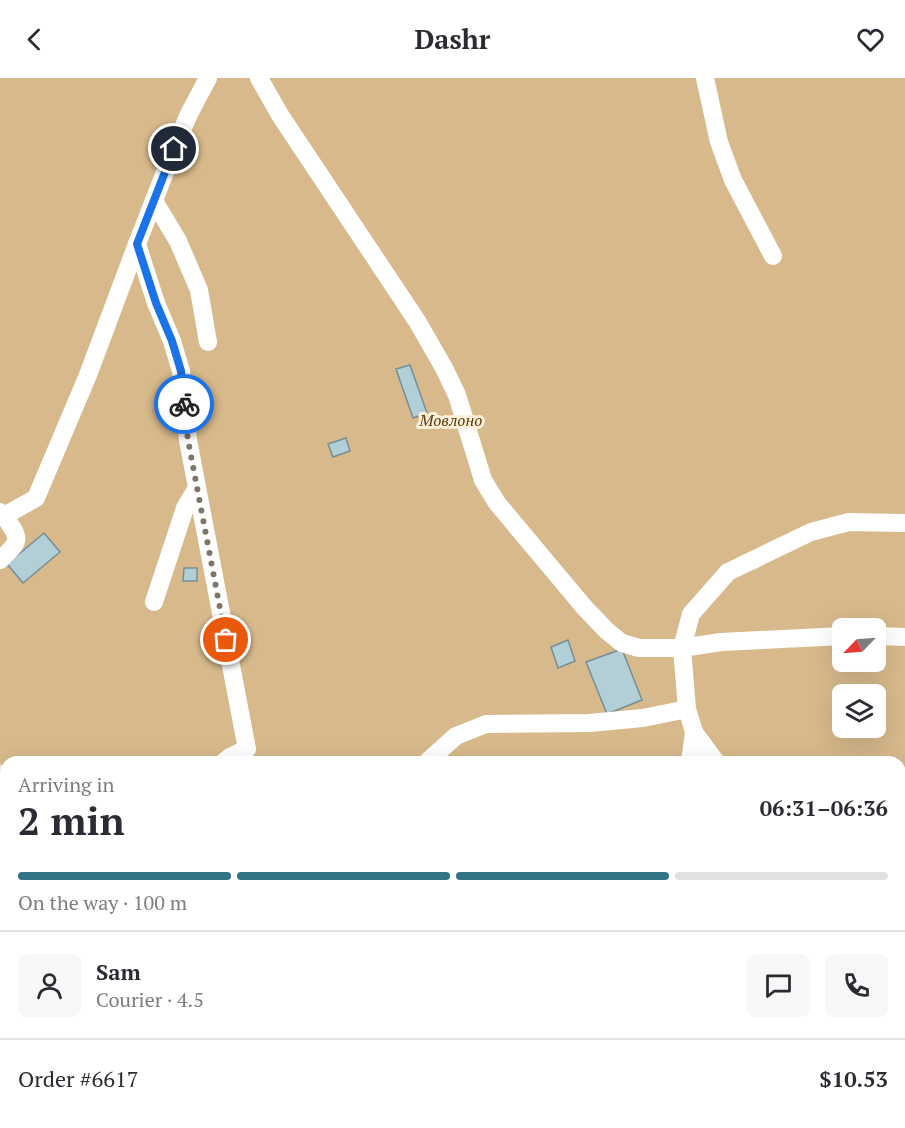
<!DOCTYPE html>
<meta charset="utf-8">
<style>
body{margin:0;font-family:"PT Serif",serif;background:#f7f7f7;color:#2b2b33;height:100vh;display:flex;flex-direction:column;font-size:22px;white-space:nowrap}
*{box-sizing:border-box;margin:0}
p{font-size:20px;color:#7c7c81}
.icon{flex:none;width:33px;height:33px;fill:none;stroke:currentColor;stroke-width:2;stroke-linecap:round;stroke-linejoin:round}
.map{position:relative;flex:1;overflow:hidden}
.panel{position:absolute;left:0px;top:678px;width:906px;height:372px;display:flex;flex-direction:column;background:#fff;border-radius:18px 18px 0 0;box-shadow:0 6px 24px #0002}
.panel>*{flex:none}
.needle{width:39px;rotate:245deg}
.controls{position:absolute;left:832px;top:540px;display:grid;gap:12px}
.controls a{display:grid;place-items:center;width:54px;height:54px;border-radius:9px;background:#fff;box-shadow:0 6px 24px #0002;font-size:30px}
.pin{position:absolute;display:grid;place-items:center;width:51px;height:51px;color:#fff;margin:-26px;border:3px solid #fff;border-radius:50%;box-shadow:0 2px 6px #0007}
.courier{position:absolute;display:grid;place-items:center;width:60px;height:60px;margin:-30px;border:4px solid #1a73e8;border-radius:50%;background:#fff;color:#222;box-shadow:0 2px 8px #0007}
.overview em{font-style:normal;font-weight:700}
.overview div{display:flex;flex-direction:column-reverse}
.overview{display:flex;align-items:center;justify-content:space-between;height:102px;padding:0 18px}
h1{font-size:39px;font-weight:700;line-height:45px}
.bar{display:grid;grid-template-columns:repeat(4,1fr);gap:9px 6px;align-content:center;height:72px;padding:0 18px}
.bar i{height:8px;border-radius:4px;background:#e1e1e2}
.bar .on{background:#317485}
.bar p{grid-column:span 4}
.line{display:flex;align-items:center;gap:15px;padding:0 18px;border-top:2px solid #e1e1e2}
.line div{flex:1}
.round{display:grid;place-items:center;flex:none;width:63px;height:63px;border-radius:9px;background:#f7f7f7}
header{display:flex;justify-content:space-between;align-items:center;height:78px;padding:0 18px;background:#fff;font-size:27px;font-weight:700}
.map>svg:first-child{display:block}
.green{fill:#d7b98b;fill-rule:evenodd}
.building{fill:#b2ced6;stroke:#758e96;stroke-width:1.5}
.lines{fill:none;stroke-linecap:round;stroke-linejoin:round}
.minor{stroke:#fff;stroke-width:18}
.done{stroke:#7e766a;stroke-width:6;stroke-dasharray:0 10.8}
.route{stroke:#1a73e8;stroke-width:8}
.labels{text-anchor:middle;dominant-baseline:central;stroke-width:6;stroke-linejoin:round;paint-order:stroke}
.park-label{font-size:16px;font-style:italic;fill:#563b05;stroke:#fdefda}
</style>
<header><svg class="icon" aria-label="back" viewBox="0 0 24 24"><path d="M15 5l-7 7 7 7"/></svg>Dashr<svg class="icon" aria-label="heart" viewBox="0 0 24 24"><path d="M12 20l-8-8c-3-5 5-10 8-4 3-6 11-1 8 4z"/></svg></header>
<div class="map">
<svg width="905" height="1050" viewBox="0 0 905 1050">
<rect width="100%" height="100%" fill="#fdefda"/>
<!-- green -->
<path class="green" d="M 0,0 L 905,0 L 905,999 L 900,999 L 900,684 L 6,684 L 6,691 L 0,686 ZM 843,550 L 876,550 L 876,584 L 843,584 ZM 843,616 L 876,616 L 876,650 L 843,650 Z"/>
<!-- building -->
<g class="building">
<polygon points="410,287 427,335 413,340 396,291"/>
<polygon points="346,360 350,373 333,379 328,366"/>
<polygon points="44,455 60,474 23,505 7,486"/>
<polygon points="184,490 197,490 197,503 183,503"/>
<polygon points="568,562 575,583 558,590 551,569"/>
<polygon points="622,571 642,622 607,636 586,584"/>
<polygon points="0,895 6,908 6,937 3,939 0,932"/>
<polygon points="6,956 6,990 0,991 0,959"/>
<polygon points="6,1032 6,1044 19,1045 9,1050 6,1050 0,1039 0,1035"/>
<polygon points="24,1044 27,1050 9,1050 20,1044"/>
<polygon points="408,1044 430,1044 424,1050 415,1050"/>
</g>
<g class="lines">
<!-- minor -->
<g class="minor">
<polyline points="259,0 280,37 417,243 444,290 457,317 483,402 497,425 584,529 607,553 622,565 639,570 682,570 721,564 843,558"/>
<polyline points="705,0 719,64 733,102 773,178"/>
<polyline points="154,123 178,163 199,212 208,264"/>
<polyline points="137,166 156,225 172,263 181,293 188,362 247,671 230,679 224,684"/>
<polyline points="0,434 4,438 36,420 88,297 137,166 174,71 189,36 208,0"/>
<path d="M 0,482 C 21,463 21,461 4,438"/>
<polyline points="154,524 185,430 197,410"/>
<polyline points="876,558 905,559"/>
<polyline points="694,654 716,684"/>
<polyline points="427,684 456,658 486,646 589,645 643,640 687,631"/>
<polyline points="690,684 694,654 687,631 682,570 691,536 728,494 811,454 849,444 905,445"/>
<polyline points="0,717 6,723"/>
<polyline points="900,811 905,809"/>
<polyline points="900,882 905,885"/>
<polyline points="900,970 905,971"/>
<polyline points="0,1019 6,1019"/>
<polyline points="160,1044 162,1050"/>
<polyline points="374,1044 379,1050"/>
</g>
</g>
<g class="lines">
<!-- done -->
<polyline class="done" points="184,326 188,362 226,562"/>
<!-- route -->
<polyline class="route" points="174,71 137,166 156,225 172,263 181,293 184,326"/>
</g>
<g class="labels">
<!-- park labels -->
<g class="park-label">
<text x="451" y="342">Мовлоно</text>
</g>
</g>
</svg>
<div class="controls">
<a><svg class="needle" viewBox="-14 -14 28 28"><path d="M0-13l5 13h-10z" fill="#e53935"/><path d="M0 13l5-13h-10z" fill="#7c7c81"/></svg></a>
<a><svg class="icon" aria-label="layers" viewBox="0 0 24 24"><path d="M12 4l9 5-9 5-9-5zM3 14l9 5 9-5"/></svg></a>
</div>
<div class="pin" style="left:226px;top:562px;background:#ea580c"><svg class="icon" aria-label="bag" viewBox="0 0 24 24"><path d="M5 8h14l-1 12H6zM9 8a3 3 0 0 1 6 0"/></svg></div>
<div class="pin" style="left:174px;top:71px;background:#1f2937"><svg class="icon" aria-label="home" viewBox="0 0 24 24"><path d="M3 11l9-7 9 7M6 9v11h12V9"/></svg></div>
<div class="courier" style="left:184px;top:326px"><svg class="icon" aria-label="bike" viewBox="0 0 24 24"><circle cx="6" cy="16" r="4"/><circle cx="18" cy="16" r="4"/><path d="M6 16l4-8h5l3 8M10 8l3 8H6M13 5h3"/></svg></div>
<section class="panel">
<div class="overview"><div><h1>2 min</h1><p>Arriving in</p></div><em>06:31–06:36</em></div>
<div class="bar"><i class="on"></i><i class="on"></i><i class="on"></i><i></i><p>On the way · 100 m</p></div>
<div class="line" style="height:108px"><a class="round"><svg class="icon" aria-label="person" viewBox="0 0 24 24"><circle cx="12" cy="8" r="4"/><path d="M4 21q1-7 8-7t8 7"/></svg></a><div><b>Sam</b><p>Courier · 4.5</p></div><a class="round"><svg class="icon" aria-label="chat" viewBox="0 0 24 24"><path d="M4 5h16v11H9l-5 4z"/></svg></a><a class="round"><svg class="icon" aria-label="phone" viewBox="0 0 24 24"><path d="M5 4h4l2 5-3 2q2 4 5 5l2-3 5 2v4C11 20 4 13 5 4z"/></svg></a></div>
<div class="line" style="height:78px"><div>Order #6617</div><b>$10.53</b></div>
</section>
</div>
